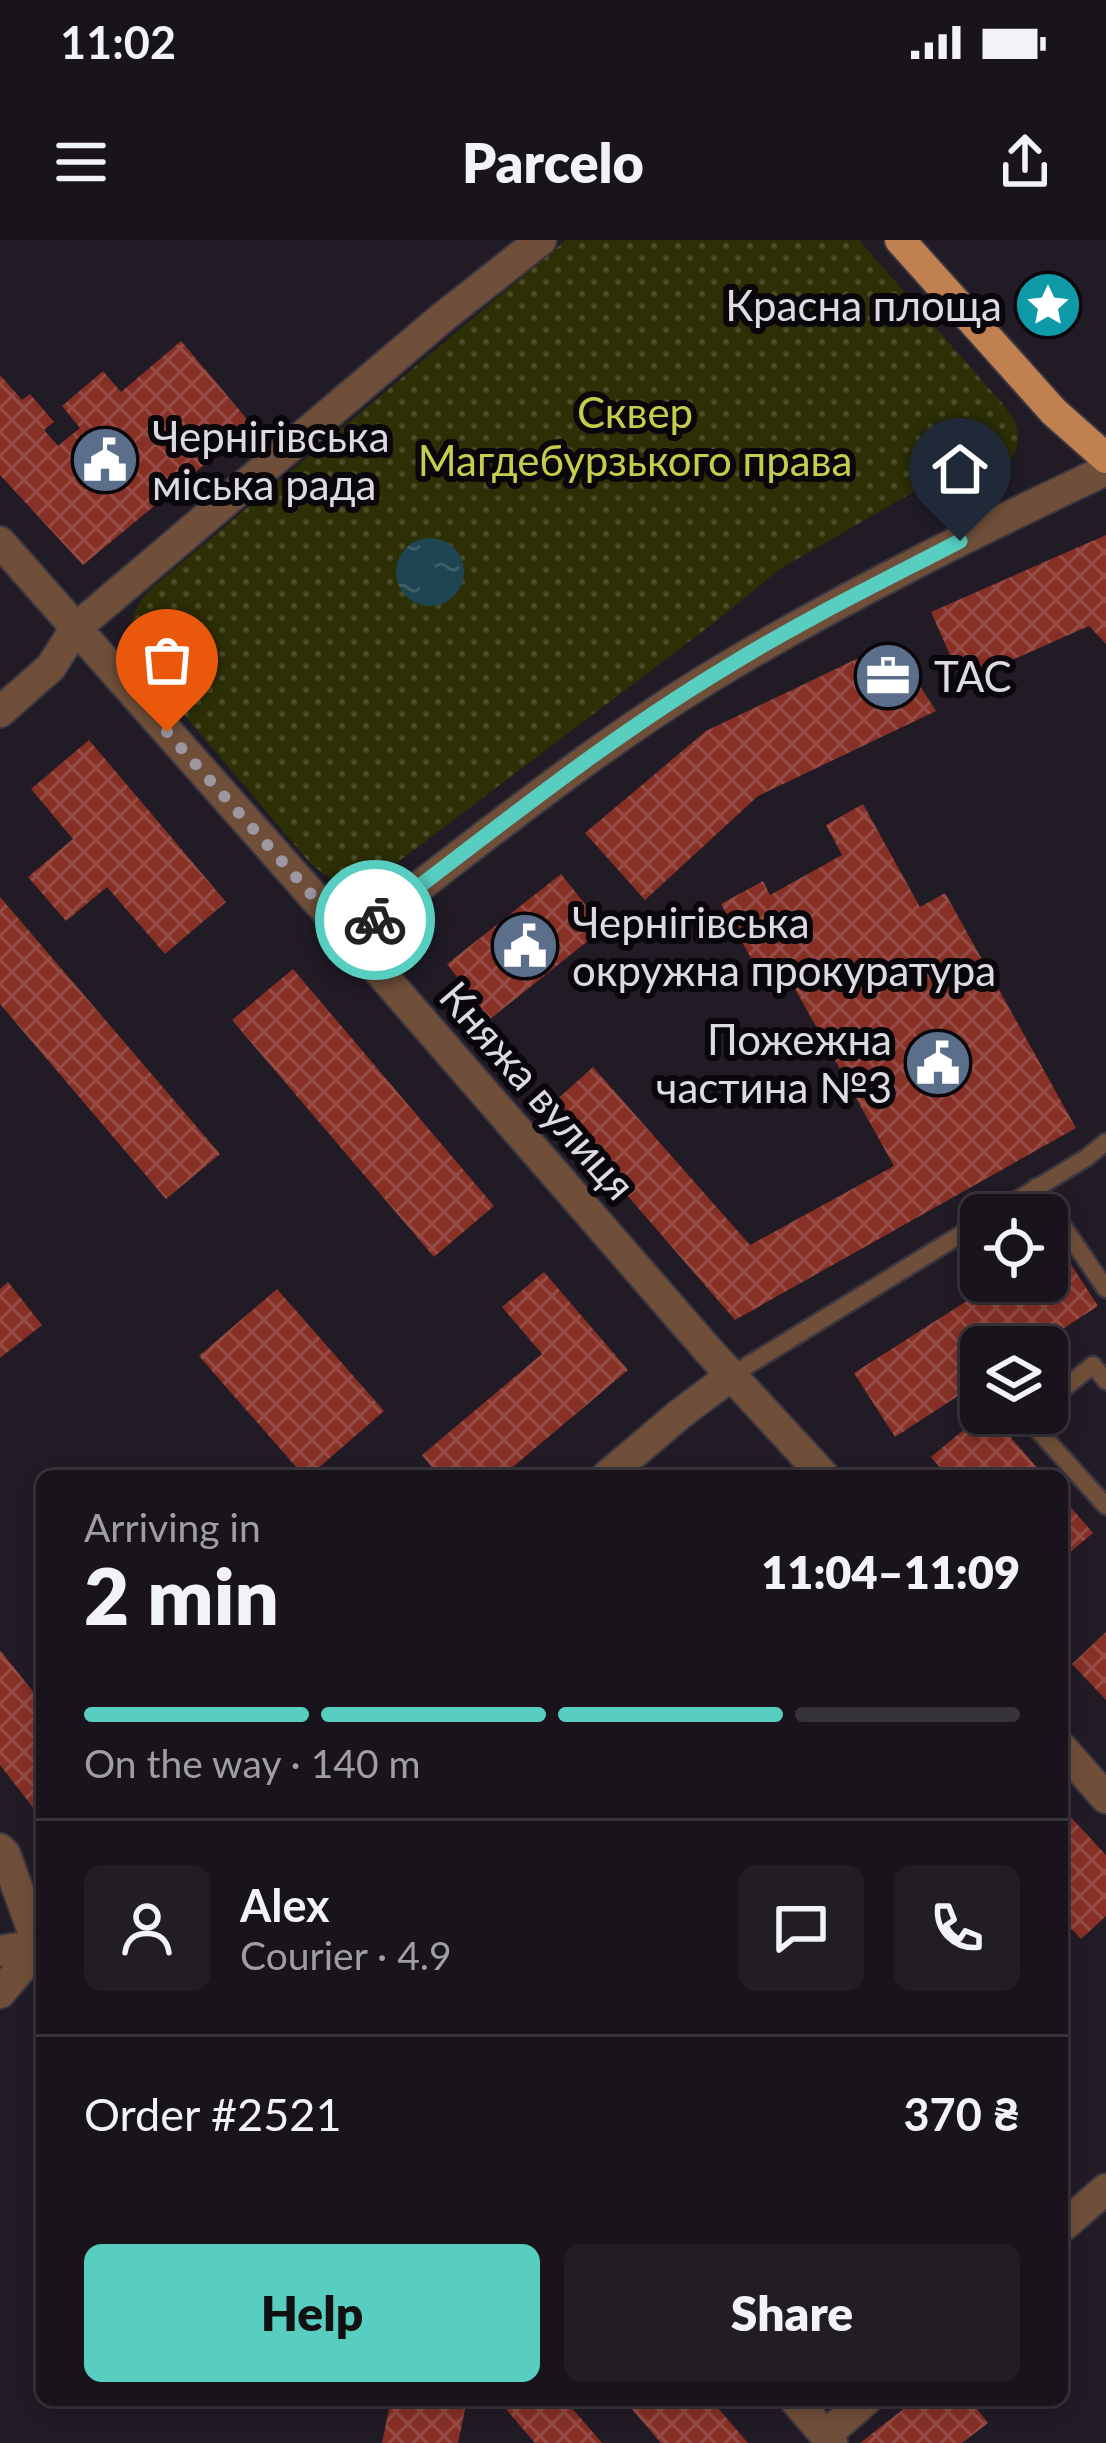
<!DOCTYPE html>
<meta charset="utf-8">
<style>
body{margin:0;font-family:Lato,sans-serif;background:#221d25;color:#f1f3f6;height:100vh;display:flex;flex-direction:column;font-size:45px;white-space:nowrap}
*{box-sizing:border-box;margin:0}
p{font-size:39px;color:#9f9ea3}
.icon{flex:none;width:66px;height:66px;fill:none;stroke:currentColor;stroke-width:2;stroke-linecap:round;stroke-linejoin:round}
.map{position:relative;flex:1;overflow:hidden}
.side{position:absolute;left:36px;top:1230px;width:1032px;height:936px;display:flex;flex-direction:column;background:#19141c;border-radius:18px;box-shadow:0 6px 18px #0003,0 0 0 3px #37333b}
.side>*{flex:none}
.fabs{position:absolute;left:960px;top:954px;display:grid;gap:24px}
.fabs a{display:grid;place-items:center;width:108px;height:108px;border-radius:18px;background:#19141c;box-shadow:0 6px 18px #0003,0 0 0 3px #37333b;font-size:60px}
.pin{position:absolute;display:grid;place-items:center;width:102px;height:102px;color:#fff;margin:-123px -51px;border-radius:50% 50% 50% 0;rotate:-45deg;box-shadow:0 0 12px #0007}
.pin .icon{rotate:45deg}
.courier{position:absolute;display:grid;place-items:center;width:120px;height:120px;margin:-60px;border:9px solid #58cec0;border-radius:50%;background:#fff;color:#222;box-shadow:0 3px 15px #0007}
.summary em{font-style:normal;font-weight:800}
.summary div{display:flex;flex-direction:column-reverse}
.summary{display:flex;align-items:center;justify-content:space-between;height:204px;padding:0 48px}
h1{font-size:78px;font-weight:800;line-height:90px}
.bar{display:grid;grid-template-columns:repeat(4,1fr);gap:18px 12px;align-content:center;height:144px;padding:0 48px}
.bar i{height:15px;border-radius:9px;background:#37333b}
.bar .active{background:#58cec0}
.bar p{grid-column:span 4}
.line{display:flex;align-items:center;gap:30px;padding:0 48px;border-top:3px solid #37333b}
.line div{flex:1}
.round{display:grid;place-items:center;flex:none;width:126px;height:126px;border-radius:18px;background:#221d25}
.primary-button{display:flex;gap:24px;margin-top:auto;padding:24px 48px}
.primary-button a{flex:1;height:138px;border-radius:18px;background:#58cec0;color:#111;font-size:48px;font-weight:800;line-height:138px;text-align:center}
.primary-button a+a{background:#221d25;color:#f1f3f6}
.status{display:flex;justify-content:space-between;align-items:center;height:84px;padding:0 60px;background:#19141c;direction:ltr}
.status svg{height:33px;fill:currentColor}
header{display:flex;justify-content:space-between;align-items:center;height:156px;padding:0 48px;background:#19141c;font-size:54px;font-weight:800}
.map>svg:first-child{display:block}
.green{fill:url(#green-dots)}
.water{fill:url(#water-ripples)}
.building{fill:url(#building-cross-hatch)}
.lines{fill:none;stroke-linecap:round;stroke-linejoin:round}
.service-casing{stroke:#3b3640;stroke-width:21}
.minor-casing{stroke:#3b3640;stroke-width:34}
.primary-casing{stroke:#3b3640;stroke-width:34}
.service{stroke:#6f4f39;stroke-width:16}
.minor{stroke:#6f4f39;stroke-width:30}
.primary{stroke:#c08050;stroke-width:30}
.done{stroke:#9c97a0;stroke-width:12;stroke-dasharray:0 21.6}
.route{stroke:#58cec0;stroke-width:15}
.labels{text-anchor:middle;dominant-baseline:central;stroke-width:12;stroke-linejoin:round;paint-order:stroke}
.poi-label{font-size:42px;fill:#dedae1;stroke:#09070b;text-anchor:start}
.park-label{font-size:42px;fill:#c5cd4b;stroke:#09070b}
.street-label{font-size:42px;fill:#dedae1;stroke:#09070b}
</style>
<div class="status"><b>11:02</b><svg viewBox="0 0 49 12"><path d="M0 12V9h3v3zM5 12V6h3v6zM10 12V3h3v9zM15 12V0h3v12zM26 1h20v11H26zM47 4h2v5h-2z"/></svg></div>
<header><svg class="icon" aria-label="menu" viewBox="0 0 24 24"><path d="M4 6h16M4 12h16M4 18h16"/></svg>Parcelo<svg class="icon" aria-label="share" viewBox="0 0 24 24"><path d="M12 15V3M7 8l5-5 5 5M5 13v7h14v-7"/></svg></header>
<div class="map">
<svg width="1106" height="2203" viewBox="0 0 1106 2203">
<defs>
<pattern id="green-dots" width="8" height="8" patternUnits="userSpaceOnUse" patternTransform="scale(3)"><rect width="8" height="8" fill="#2d2f05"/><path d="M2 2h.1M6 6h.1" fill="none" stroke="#4b4d29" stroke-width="1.8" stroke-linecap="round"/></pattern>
<pattern id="water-ripples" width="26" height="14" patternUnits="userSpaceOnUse" patternTransform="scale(3)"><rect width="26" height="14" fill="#1e4551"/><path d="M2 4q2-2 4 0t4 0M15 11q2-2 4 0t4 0" fill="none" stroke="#3e5f6a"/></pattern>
<pattern id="building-cross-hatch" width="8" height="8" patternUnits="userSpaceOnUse" patternTransform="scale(3)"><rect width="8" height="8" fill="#863026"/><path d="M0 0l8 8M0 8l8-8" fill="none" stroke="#974d45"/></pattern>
</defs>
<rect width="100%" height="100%" fill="#211b26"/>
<!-- green -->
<path class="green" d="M 566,0 L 859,0 L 1006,168 C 1007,170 1016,183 1016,185 C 1024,209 1006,234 981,235 C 971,236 961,232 951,230 L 780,329 L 715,382 L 398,622 C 363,645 345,653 311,624 L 141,424 C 129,391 126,380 147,352 Z"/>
<!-- water -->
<circle class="water" cx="430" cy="332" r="34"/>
<!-- building -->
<g class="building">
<polygon points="181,101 252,185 83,325 0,235 0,135 22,160 30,154 54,182 44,190 58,206 80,188 62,166 103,131 121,152"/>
<polygon points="1106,295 1106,404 1089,386 962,442 931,372"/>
<polygon points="892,402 936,471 758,556 645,660 585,593 706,491"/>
<polygon points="89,500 226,662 165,714 107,647 66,681 28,637 73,599 31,549"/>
<polygon points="863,564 920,667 945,653 1076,888 735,1080 550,866 593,827 750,1005 894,926 794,747 773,758 721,664 763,641 770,655 842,615 826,585"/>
<polygon points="561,634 604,688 490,779 447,724"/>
<polygon points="0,657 220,914 166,959 0,764"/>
<polygon points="293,729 494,966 434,1017 232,780"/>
<polygon points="1057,1003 1098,1066 1035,1107 981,1107 981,1141 895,1197 854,1133 998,1041 1047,1041 1047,1009"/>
<polygon points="544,1032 628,1130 502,1236 439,1236 422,1215 542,1114 502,1067"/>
<polygon points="8,1042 42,1085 0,1118 0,1049"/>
<polygon points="277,1049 384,1171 309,1236 304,1236 199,1116"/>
<polygon points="984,1173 990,1173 1044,1236 947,1236 931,1217"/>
<polygon points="1062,1257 1093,1293 1062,1319"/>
<polygon points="1106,1392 1106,1460 1072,1424"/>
<polygon points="0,1410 42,1463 42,1579 0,1525"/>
<polygon points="1066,1572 1106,1615 1106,1676 1081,1699 1062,1679 1062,1575"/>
<polygon points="391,2160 467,2160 458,2203 382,2203"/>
<polygon points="515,2160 565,2160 602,2203 535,2203 505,2168"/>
<polygon points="624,2160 711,2160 748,2203 661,2203"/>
<polygon points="915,2160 970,2160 988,2183 962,2203 860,2203"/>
</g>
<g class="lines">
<defs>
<g id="service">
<polyline points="1036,947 1106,1049"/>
<polyline points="992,975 1086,918 1106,902"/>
<polyline points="732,1135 981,982"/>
<polyline points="1047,1162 1093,1125 1106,1141"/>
<polyline points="1034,1173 1027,1178 1106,1266"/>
</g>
<g id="minor">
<polyline points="0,302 351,699 708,1110 824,1236"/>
<polyline points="0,472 51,427 75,389 443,77 541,0"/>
<path d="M 351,699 C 474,606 594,506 727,427 C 849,354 977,291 1106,230"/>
<polyline points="607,1236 680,1174 732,1135"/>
<polyline points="1062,1508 1106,1558"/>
<polyline points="0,1609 5,1614 38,1705 0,1711"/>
<polyline points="0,1753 42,1703"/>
<polyline points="1062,1987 1106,1949"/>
<polyline points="795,2160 832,2203"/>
<polyline points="826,2195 866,2160"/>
</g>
<polyline id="primary" points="900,0 1054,172 1106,218"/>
</defs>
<!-- service casing -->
<use href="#service" class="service-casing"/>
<!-- minor casing -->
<use href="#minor" class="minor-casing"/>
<!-- primary casing -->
<use href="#primary" class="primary-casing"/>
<!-- service -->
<use href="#service" class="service"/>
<!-- minor -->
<use href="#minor" class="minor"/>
<!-- primary -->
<use href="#primary" class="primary"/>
</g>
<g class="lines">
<!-- done -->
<polyline class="done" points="167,492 351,699 375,680"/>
<!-- route -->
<path class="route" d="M 375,680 C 489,594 602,502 725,428 C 801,381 881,342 960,301"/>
</g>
<!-- icons -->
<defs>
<symbol id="sight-disc" viewBox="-11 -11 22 22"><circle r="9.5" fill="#0f9aa8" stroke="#09070b"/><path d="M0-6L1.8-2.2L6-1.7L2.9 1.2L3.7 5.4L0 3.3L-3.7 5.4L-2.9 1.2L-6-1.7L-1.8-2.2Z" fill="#fff"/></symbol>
<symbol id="civic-disc" viewBox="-11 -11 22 22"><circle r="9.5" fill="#5c6f8a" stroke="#09070b"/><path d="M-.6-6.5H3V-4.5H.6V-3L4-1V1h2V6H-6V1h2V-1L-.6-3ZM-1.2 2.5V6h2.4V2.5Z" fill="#fff"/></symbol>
<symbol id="office-disc" viewBox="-11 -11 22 22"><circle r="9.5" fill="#5c6f8a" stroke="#09070b"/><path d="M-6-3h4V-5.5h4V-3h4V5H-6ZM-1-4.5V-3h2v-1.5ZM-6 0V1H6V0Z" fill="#fff"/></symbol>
</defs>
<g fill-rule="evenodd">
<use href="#sight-disc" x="1010" y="27" width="76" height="76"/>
<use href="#civic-disc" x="67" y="182" width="76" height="76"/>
<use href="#office-disc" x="850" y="398" width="76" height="76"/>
<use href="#civic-disc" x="487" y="668" width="76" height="76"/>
<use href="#civic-disc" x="900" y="785" width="76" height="76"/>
</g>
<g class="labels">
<!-- poi labels -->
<g class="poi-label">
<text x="1002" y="65" text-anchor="end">Красна площа</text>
<text x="152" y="196">Чернігівська<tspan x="152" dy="48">міська рада</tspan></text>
<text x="934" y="436">ТАС</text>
<text x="572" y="682">Чернігівська<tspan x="572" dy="48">окружна прокуратура</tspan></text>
<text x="892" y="799" text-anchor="end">Пожежна<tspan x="892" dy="48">частина №3</tspan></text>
</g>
<!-- park labels -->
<g class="park-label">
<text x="635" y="172">Сквер<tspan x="635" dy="48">Магдебурзького права</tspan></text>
</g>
<!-- street labels -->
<g class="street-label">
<text transform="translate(538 850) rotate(49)">Княжа вулиця</text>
</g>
</g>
</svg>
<div class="fabs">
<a><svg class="icon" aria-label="locate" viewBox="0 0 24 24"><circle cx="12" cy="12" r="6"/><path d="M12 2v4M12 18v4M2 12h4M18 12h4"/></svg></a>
<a><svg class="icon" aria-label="layers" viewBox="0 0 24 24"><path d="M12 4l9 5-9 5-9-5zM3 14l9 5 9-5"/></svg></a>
</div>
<div class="pin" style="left:167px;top:492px;background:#ea580c"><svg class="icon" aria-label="bag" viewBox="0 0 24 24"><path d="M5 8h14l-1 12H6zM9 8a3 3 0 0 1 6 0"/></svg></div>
<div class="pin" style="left:960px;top:301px;background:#1f2937"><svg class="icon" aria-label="home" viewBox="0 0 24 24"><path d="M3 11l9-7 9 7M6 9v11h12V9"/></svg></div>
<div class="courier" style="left:375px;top:680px"><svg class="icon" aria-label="bike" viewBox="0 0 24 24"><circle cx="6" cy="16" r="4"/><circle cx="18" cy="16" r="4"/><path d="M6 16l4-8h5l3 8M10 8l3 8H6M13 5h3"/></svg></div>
<section class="side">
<div class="summary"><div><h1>2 min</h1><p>Arriving in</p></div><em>11:04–11:09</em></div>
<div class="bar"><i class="active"></i><i class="active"></i><i class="active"></i><i></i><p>On the way · 140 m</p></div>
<div class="line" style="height:216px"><a class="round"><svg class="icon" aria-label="person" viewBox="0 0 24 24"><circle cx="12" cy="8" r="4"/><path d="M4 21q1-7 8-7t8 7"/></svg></a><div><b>Alex</b><p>Courier · 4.9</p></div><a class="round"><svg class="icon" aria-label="chat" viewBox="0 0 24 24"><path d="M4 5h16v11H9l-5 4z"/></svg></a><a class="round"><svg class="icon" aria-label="phone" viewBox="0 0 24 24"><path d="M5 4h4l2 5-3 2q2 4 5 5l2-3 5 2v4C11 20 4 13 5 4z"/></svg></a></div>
<div class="line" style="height:156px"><div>Order #2521</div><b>370 ₴</b></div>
<div class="primary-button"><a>Help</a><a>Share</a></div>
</section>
</div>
